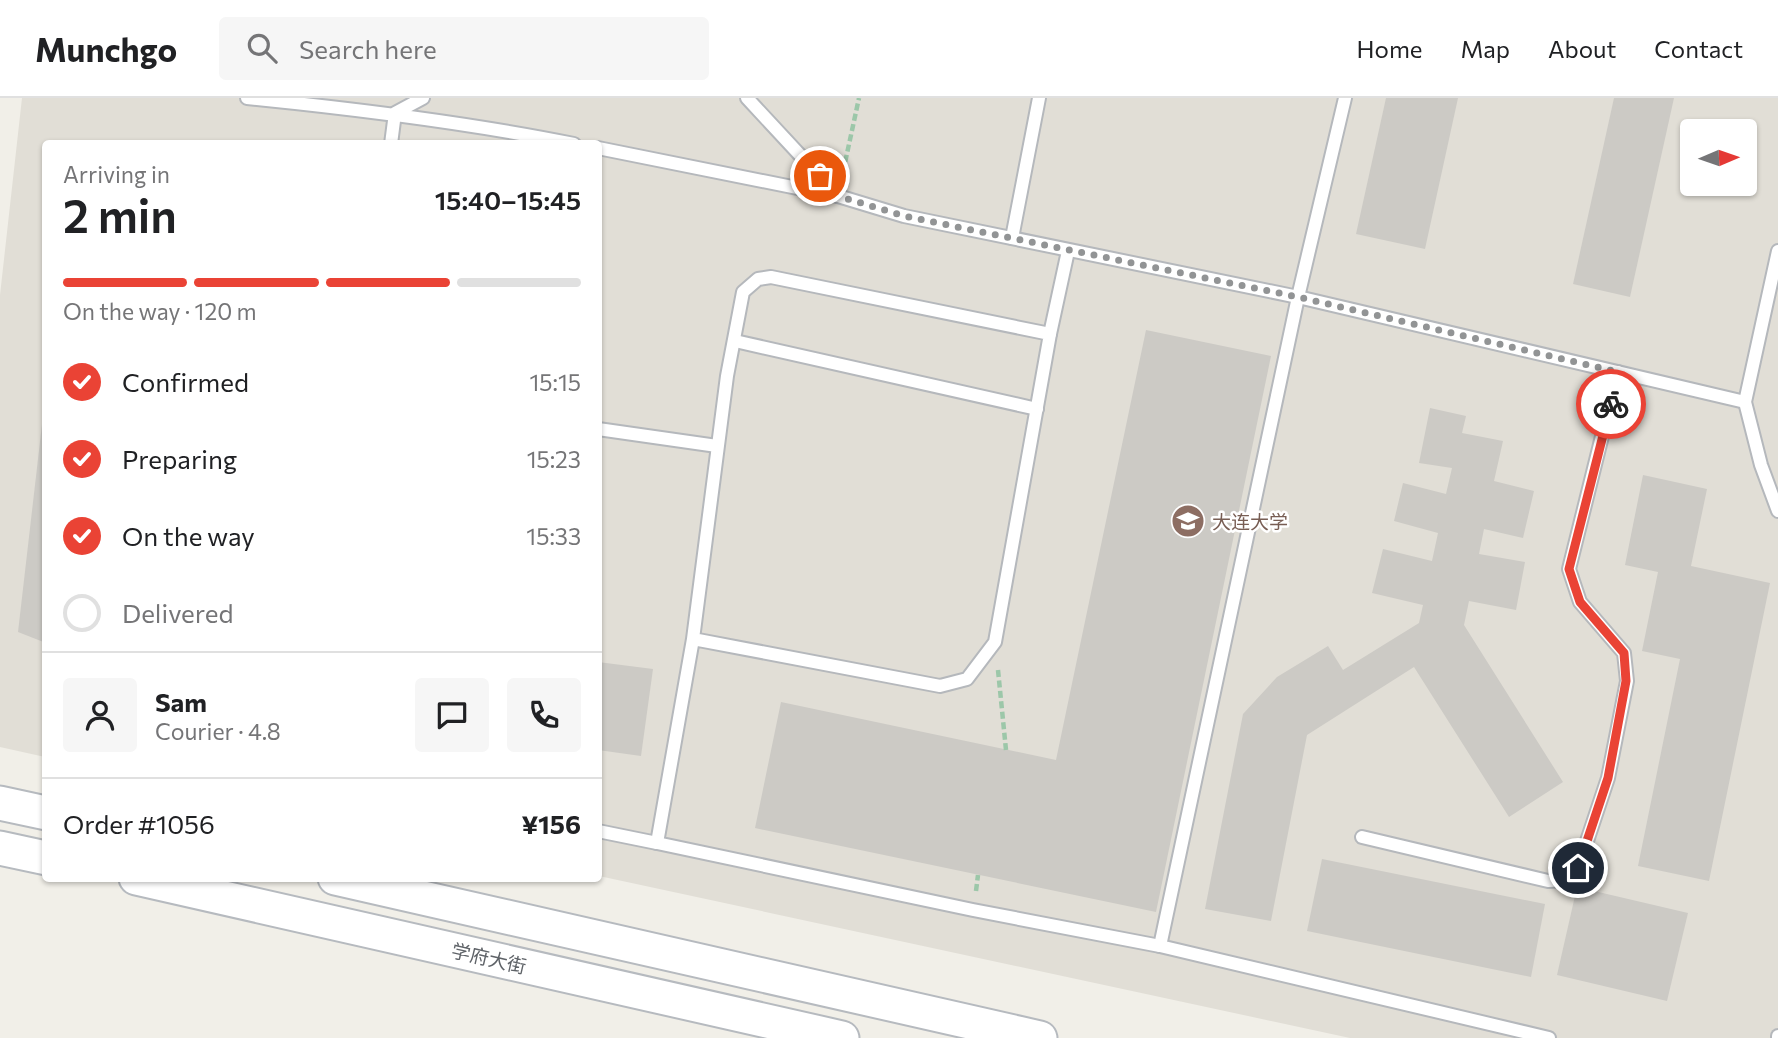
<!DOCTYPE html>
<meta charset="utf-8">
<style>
body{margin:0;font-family:Commissioner,"Noto Sans SC",sans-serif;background:#f6f6f6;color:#202124;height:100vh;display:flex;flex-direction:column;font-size:26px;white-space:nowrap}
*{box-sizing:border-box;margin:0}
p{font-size:23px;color:#757577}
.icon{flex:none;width:38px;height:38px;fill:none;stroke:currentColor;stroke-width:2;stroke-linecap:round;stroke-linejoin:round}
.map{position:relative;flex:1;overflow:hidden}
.drawer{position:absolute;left:42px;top:42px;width:560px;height:742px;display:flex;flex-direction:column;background:#fff;border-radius:7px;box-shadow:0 2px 5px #0004}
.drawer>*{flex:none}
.needle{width:46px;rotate:88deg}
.buttons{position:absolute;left:1680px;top:21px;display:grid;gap:14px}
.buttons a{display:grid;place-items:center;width:77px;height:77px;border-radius:7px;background:#fff;box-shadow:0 2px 5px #0004;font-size:35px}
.pin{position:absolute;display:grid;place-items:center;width:60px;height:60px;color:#fff;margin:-30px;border:4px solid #fff;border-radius:50%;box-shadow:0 2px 7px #0007}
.courier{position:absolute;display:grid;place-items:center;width:70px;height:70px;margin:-35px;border:5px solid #ea4335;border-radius:50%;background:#fff;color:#222;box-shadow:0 2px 9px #0007}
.head em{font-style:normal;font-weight:600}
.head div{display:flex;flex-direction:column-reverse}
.head{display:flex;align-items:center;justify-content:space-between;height:119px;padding:0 21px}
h1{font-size:46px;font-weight:600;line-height:52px}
.bar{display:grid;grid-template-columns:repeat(4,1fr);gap:10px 7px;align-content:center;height:84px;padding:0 21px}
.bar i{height:9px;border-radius:5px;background:#e0e0e0}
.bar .current{background:#ea4335}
.bar p{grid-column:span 4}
.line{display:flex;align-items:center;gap:18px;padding:0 21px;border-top:2px solid #e0e0e0}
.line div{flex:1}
.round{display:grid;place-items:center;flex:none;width:74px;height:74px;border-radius:7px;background:#f6f6f6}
ol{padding:0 21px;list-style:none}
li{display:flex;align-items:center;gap:21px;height:77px}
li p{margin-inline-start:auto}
li .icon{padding:7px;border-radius:50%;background:#ea4335;color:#fff;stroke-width:4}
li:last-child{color:#757577}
li i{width:38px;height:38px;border:4px solid #e0e0e0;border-radius:50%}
header{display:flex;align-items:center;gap:42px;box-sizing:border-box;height:98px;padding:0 35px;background:#fff;border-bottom:2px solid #e0e0e0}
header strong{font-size:33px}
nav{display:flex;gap:38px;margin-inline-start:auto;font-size:24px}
.search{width:490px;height:63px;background:#f6f6f6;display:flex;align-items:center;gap:18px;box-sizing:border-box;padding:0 24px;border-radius:7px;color:#757577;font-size:26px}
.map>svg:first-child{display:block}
.education{fill:#e1ded6;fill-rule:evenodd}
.building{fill:#cccac5}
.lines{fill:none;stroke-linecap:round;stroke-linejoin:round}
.lane-casing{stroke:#b5b8bc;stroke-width:16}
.secondary-casing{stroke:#b6babf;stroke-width:37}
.path{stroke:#9cc7a9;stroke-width:4.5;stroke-dasharray:7 3.5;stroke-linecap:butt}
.lane{stroke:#fff;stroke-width:12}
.secondary{stroke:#fff;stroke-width:33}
.done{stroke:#929495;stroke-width:7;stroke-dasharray:0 12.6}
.route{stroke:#ea4335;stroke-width:9}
.labels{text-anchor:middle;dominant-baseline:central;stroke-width:5;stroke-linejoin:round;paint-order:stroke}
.education-label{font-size:19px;fill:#785e54;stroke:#fff;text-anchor:start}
.street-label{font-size:19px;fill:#5f6368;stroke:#fff}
</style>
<header>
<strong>Munchgo</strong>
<div class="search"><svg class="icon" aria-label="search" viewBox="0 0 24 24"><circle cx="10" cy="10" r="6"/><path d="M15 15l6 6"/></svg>Search here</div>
<nav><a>Home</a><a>Map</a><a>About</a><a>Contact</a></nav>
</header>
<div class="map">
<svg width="1778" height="940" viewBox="0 0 1778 940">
<rect width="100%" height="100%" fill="#f1efe8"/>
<!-- education -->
<path class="education" d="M 22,0 L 1778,0 L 1778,940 L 1350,940 L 599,778 L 598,46 L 46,46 L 45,659 L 0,649 L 0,197 ZM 1692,33 L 1745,33 L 1745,86 L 1692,86 Z"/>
<!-- building -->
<g class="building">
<polygon points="1386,0 1458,0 1425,151 1356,136"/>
<polygon points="1614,0 1674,0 1630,199 1573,186"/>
<polygon points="1146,232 1271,258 1156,814 755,730 781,604 1056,662"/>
<polygon points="44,309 46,309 46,545 18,534"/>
<polygon points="1430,310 1466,318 1462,335 1503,343 1494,383 1534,393 1523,440 1484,431 1479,456 1525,464 1516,512 1469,503 1464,527 1563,684 1509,719 1414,569 1307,637 1271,823 1205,811 1243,616 1277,579 1328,548 1343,572 1419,525 1423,507 1372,495 1383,451 1432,463 1438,435 1394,423 1403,385 1446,396 1452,370 1419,365"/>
<polygon points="1643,377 1707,391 1691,468 1770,485 1709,783 1638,768 1680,561 1642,553 1658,474 1625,467"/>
<polygon points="598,564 653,571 641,658 598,652"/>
<polygon points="1322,761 1545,806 1531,879 1307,833"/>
<polygon points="1577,789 1688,815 1667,903 1557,877"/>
</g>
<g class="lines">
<defs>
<g id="lane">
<path d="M 247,0 C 357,11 465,24 574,46"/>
<polyline points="747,0 838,98 904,118 1298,199 1745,304"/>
<polyline points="1345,0 1298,199 1160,848 1549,940"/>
<polyline points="391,46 395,15 423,0"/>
<polyline points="598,50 837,98"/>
<polyline points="1012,140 1039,0"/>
<polyline points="1778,153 1745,304 1761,367 1778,413"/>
<polyline points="1050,236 1068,153"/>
<polyline points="735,243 1037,311"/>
<polyline points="598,331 717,348"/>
<polyline points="693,541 940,588 967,581 995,544 1050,236 771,179 758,181 743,194 727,278 693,541 657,745 973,812 1160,848"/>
<polyline points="598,733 657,745"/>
<polyline points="1362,739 1548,783 1568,782 1578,770 1608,680 1627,583 1624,555 1580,504 1569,471 1618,274"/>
<polyline points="1778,940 1778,938"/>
</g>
<g id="secondary">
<polyline points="0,705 46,715"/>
<polyline points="0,750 46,760"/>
<polyline points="136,780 842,940"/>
<polyline points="335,780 1040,940"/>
</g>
</defs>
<!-- lane casing -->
<use href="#lane" class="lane-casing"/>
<!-- secondary casing -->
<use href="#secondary" class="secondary-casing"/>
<!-- path -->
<g class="path">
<polyline points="843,74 859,0"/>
<polyline points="998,572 1006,652"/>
<polyline points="976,793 978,777"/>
</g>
<!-- lane -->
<use href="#lane" class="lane"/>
<!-- secondary -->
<use href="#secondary" class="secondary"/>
</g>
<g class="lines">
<!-- done -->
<polyline class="done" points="820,78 838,98 904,118 1298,199 1618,274 1611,306"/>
<!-- route -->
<polyline class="route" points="1578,770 1608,680 1626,583 1624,555 1580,504 1569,471 1611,306"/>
</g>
<!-- icons -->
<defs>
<symbol id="university-disc" viewBox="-11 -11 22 22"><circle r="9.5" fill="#8d6e63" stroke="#fff"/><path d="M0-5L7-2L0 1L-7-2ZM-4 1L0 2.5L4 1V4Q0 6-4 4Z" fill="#fff"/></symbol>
</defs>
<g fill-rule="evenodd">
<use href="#university-disc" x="1169" y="404" width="38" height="38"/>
</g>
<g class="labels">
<!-- education labels -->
<g class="education-label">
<text x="1212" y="423">大连大学</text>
</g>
<!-- street labels -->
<g class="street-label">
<text transform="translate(489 860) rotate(13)">学府大街</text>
</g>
</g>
</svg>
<div class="buttons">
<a><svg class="needle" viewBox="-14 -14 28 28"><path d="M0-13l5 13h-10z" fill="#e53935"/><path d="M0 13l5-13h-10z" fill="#757577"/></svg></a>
</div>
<div class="pin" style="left:820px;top:78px;background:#ea580c"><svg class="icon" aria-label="bag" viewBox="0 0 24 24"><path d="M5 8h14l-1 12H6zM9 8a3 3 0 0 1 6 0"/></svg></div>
<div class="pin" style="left:1578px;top:770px;background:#1f2937"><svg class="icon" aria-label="home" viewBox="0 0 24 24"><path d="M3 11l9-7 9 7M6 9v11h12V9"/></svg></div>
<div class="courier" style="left:1611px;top:306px"><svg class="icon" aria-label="bike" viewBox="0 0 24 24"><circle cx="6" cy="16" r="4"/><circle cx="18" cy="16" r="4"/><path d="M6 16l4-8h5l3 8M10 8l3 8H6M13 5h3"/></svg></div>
<section class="drawer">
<div class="head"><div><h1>2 min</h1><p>Arriving in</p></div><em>15:40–15:45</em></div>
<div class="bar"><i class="current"></i><i class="current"></i><i class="current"></i><i></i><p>On the way · 120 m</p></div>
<ol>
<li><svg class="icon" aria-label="check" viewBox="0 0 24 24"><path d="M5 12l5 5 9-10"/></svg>Confirmed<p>15:15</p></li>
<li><svg class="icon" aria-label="check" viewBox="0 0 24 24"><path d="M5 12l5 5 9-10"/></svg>Preparing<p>15:23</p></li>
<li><svg class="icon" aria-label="check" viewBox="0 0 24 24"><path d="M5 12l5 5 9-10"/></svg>On the way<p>15:33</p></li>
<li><i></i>Delivered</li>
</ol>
<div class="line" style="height:126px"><a class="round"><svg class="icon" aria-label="person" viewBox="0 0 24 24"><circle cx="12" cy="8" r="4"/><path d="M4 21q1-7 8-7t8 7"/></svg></a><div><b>Sam</b><p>Courier · 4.8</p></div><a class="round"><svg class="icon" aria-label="chat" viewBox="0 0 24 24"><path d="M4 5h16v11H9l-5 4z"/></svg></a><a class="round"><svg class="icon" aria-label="phone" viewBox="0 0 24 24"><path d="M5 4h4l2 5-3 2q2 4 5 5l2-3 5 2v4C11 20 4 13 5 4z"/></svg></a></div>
<div class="line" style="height:91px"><div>Order #1056</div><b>¥156</b></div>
</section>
</div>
